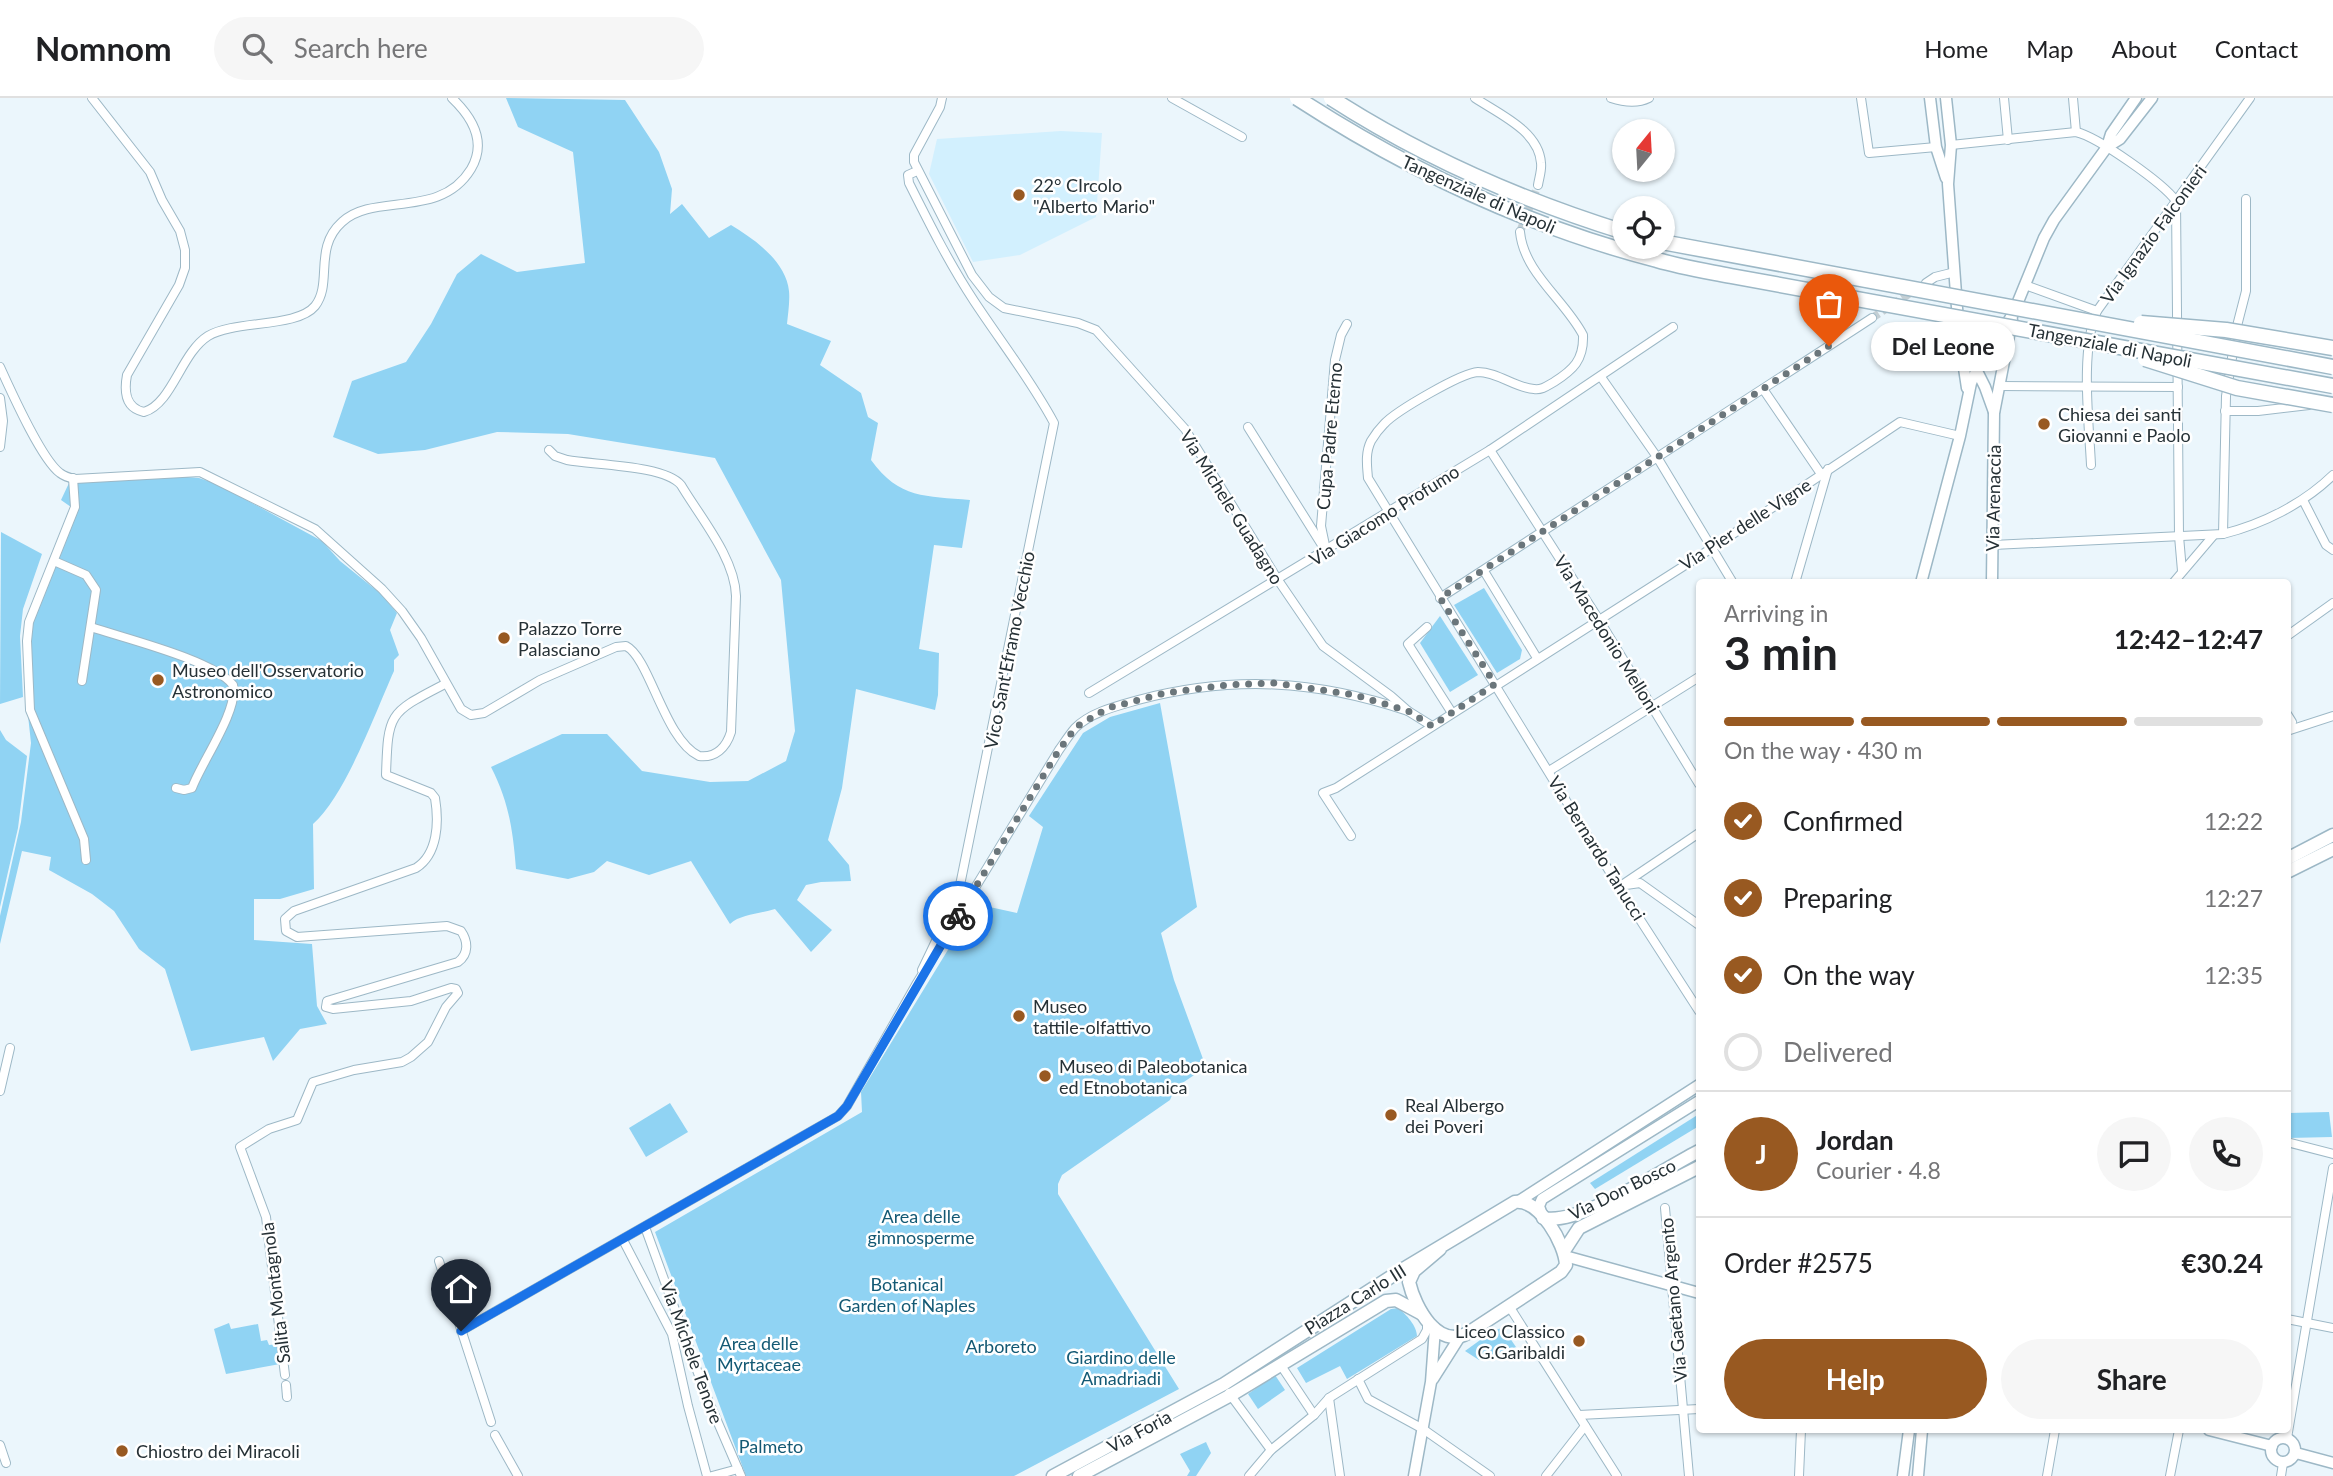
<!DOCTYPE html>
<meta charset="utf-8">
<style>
body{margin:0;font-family:Lato,sans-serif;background:#f6f6f6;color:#202124;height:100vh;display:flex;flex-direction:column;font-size:26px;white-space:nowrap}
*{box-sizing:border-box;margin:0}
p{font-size:23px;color:#757577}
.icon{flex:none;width:38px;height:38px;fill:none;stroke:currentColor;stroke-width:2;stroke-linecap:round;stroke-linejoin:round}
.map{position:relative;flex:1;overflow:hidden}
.drawer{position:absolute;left:1696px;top:481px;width:595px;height:854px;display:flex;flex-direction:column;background:#fff;border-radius:7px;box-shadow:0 2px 5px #0004}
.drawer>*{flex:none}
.needle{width:46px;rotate:18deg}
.buttons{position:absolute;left:1612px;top:21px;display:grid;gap:14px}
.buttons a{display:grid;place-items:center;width:63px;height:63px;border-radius:50%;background:#fff;box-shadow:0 2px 5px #0004;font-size:35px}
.pin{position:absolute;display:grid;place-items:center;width:60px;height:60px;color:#fff;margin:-72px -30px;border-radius:50% 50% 50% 0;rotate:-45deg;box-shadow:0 0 7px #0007}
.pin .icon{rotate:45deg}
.courier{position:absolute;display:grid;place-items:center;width:70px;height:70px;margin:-35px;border:5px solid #1a73e8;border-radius:50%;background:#fff;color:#222;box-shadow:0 2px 9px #0007}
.bubble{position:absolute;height:49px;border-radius:24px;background:#fff;box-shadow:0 2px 5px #0004;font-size:23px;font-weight:700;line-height:49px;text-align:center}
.overview em{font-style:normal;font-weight:700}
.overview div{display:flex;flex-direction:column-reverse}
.overview{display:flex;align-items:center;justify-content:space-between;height:119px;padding:0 28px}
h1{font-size:46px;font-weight:700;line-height:52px}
.bar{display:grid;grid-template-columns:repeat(4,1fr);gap:10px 7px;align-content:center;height:84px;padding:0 28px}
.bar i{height:9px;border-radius:5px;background:#e0e0e0}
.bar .selected{background:#985921}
.bar p{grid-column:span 4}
.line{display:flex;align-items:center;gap:18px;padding:0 28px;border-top:2px solid #e0e0e0}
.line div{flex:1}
.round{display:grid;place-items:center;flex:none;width:74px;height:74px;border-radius:37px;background:#f6f6f6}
ol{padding:0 28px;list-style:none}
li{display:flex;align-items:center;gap:21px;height:77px}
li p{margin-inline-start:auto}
li .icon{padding:7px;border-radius:50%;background:#985921;color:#fff;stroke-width:4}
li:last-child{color:#757577}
li i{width:38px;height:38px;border:4px solid #e0e0e0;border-radius:50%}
.cta{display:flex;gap:14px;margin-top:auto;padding:14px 28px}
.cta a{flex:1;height:80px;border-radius:42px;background:#985921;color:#fff;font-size:28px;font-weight:700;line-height:80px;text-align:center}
.cta a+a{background:#f6f6f6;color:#202124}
header{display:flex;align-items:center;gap:42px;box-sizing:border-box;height:98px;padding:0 35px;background:#fff;border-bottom:2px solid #e0e0e0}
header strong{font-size:33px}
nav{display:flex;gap:38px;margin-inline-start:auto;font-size:24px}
.search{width:490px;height:63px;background:#f6f6f6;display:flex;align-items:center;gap:18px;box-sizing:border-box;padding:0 24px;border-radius:38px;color:#757577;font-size:26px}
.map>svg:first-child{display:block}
.built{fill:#d2f0fe}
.green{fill:#90d3f3}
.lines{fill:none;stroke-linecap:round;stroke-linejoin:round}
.street-tunnel{stroke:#c4cfd4;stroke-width:8;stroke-dasharray:8 4;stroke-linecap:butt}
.street-casing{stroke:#9db8c6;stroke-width:10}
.secondary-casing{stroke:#9db8c6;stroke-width:13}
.primary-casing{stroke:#9db8c6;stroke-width:15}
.street{stroke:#fff;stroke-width:8}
.secondary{stroke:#fff;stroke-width:10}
.primary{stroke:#fff;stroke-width:12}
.highway-bridge-casing{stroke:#9db8c6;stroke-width:17;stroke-linecap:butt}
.highway-bridge{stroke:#fff;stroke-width:14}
.done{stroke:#6b767b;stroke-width:7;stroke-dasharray:0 12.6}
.route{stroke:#1a73e8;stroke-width:9}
.poi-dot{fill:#985921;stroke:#fff;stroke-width:2.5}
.labels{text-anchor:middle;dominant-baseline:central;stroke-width:5;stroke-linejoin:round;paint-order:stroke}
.poi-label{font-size:18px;fill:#263136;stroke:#fff;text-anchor:start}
.street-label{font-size:18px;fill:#263136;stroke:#fff}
.park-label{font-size:18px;fill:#135974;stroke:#fff}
</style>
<header>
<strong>Nomnom</strong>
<div class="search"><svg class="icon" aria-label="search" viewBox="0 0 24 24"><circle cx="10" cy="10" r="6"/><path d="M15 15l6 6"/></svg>Search here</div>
<nav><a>Home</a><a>Map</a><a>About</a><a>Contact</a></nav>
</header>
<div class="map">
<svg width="2333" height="1378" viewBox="0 0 2333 1378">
<rect width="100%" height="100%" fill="#ebf6fc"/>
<!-- built -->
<polygon class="built" points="1061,33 1102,35 1096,119 1020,157 973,164 929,76 937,41"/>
<!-- green -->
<g class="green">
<path d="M 506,0 L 625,2 L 659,54 L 672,91 L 670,116 L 682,106 L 709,140 L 731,127 C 754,141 786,163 789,193 C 790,203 788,216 787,226 L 831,243 L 820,267 L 861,295 L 868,319 L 878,325 L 871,362 C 899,401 926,398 970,402 L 962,450 L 934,447 L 919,551 L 939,555 L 938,597 L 935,612 L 856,591 L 842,690 L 828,742 L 849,767 L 851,783 L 821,784 L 806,787 L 797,802 L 832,832 L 811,854 L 775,811 C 760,816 741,816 730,826 L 691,763 L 649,777 L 607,763 L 594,774 L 568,781 L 516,771 C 513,733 509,704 491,669 L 562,636 L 607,636 L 642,673 L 710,684 L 748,683 L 786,663 L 795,633 L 781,482 L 715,360 L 568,336 L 497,334 L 425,352 L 378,356 L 333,339 L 352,283 L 406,264 L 431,226 L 457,176 L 481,156 L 517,174 L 585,165 L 573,54 L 518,29 Z"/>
<path d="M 187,379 L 199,380 L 217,386 L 322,443 L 340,463 L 381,496 L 397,515 L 390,532 L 399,557 L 394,562 L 394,573 C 375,615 346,697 313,726 L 314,791 L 280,801 L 254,801 L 254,842 L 312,846 L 317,908 L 327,926 L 300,931 L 273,963 L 264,939 L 191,953 L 165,871 L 139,851 L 114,813 L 92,796 L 49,772 L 51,759 L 22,753 L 0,846 L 0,818 L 21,724 L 31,645 L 26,599 L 25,532 L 71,409 L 61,402 L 69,385 L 76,384 Z"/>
<polygon points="1,434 42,456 23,511 20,538 23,599 0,606"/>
<polygon points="1484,490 1522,552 1520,561 1497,575 1454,507"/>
<polygon points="1440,518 1478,577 1450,594 1420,545"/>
<polygon points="1160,605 1197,809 1161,835 1174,882 1206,969 1175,990 1170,1002 1062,1077 1058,1086 1058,1096 1179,1291 1014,1378 746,1378 655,1134 862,1014 861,994 976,806 1017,815 1043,729 1029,718 1083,635 1110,619"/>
<polygon points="0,632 6,642 27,658 18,730 0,809"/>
<polygon points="670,1005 688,1034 646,1059 629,1030"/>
<polygon points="2329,1014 2332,1039 2288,1040 2288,1015"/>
<polygon points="1699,1016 1699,1028 1595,1091 1590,1085"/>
<path d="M 1398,1210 C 1406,1216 1417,1228 1417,1238 L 1347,1281 L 1340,1268 L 1306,1285 L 1297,1270 L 1391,1211 Z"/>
<polygon points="229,1225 231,1231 258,1226 261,1243 267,1242 269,1247 278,1246 280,1266 226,1276 214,1231"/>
<polygon points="1503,1230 1516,1249 1479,1262 1465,1253 1494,1232"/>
<polygon points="1275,1277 1285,1292 1258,1311 1248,1296"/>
<polygon points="1206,1344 1211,1355 1196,1378 1187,1378 1190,1373 1180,1356"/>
</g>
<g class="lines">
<!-- street-tunnel -->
<g class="street-tunnel">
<polyline points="1520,134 1538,87"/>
<polyline points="1872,220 1915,192"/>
</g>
<defs>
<g id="street">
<path d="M 92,0 L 150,74 L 162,102 L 180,133 L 185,152 L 185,170 L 179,187 L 127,277 C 124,293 125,310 144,314 C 172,306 181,255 208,238 C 234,222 297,230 315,208 C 333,185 313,150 342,124 C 374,94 440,122 471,71 C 487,44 472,19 452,0"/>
<polyline points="942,0 940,9 914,57 914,64 972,177 989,199 1004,210 1078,225 1096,232 1185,331 1278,482 1323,548 1391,598 1408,613 1432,628"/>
<polyline points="1172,0 1242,39"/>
<path d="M 1475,0 C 1499,16 1539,33 1541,65 C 1542,72 1539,80 1538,87"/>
<path d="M 1611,0 C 1623,4 1637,6 1649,0"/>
<polyline points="1861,0 1869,55 1936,49"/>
<polyline points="2004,0 2008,42"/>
<polyline points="2073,0 2076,34"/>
<path d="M 1951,47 L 2076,34 C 2098,39 2163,85 2176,103 L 2179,438 L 2182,473"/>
<path d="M 917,73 L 908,77 L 909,85 C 929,125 949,165 974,203 C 1001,244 1031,282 1054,325 L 958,797 L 922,872"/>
<path d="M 1520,134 C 1524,175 1565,202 1583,237 C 1584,262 1573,272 1554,284 C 1547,288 1542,292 1534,291 C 1515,290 1498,274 1478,274 C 1461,275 1396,313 1384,326 C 1380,330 1374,338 1371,343 C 1365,355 1367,368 1368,380 L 1619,789 L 1699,913"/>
<polyline points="1926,185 1935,179 1955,174"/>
<polyline points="2025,187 2097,213"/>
<path d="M 0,269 C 11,293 41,361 60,375 C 65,379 70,380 75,381 L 200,374 L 315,431 L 382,491 L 402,513 L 421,540 L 461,611 L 471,617 L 484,615 L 540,582 L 616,549 L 626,548 C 650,560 664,641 699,658 C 715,660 726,650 731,634 L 736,498 C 735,460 700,419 681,387 C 665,367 594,367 567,362 L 555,358 L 549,352"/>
<polyline points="1601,279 1657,359 1733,485"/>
<polyline points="2000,288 2178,289"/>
<polyline points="1763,291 1821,376"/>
<polyline points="0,300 3,323 0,349"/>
<polyline points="2225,313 2258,313 2309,307"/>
<polyline points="1248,329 1322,447"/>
<polyline points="1490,352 1601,525 1699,686"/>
<path d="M 2091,367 C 2089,324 2080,252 2097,213 L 2250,0"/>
<polyline points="73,380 75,409 29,524 27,543 30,612 84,741 86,762"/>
<polyline points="2303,402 2326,447 2333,452"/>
<polyline points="2223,436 2226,298 2237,228 2246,193 2246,101"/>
<path d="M 1993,447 L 2223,436 C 2263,426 2303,406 2333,377"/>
<polyline points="1326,452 1321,428 1335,262 1341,237 1347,226"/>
<polyline points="54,463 86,477 96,492 82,583"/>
<polyline points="1484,473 1537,560"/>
<polyline points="1795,485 1828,371"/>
<polyline points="2173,485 2213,438"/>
<polyline points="1440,500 1872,220"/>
<path d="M 91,529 C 123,540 214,562 233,587 C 239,612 201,665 192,690 L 184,692 L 176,690"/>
<polyline points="1427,529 1408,546 1452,615"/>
<polyline points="2287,538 2333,505"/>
<polyline points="1089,595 1490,352 1673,229"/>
<polyline points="2287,616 2292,624"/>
<polyline points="2287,633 2333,618"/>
<polyline points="1549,673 1699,579"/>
<polyline points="1351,738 1323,695 1336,690 1712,450 1900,324 1960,338"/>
<polyline points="1626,787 1640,785 1699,827"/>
<polyline points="1619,789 1699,735"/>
<polyline points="0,993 10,950"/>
<polyline points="2287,1044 2333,1056"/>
<polyline points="1665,1110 1689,1378"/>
<polyline points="645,1129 706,1297 741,1378"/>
<polyline points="623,1142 672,1236 688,1308 707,1378"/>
<polyline points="439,1163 491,1324"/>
<polyline points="1509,1208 1617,1378"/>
<polyline points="2287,1221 2333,1230"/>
<path d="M 461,1233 L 838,1018 L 847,1008 L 917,885 L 1059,652 C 1064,645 1069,637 1075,630 C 1091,614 1117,608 1138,602 C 1233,577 1316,582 1408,613"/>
<polyline points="1280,1266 1314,1317"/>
<path d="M 285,1277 L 266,1119 L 240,1049 L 269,1031 L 297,1022 L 313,984 L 354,972 L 402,964 L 411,959 L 428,944 L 446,909 L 458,895 L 456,891 L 451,890 L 411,903 L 333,911 L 326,909 L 327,903 L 458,864 C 469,856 468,843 461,833 L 447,828 L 297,839 L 286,833 L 285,821 L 294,813 L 416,770 C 438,756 439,724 435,700 L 431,695 L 386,677 C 388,614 389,615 445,586"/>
<polyline points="1358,1281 1368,1301 1423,1331 1490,1378"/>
<polyline points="286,1287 287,1299"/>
<polyline points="1229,1295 1271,1352"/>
<polyline points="1329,1300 1340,1378"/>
<polyline points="1579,1317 1699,1311"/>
<polyline points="495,1337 518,1378"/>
<polyline points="2287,1340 2333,1070"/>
<polyline points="0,1347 6,1365"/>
<polyline points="712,1378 738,1371"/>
<polyline points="1249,1378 1271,1352 1314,1317 1329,1300 1422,1241 1427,1232 1427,1223"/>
<polyline points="1546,1378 1585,1328"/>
<polyline points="1799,1378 1801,1332"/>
<polyline points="2047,1378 2055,1332"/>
<polyline points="2170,1378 2179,1332"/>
<polyline points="2281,1378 2283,1365"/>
</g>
<g id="secondary">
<polyline points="1930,0 1936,49 1946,80"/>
<polyline points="1946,0 1951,47 1948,86 1959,237 1967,290"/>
<polyline points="2107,49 2111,36 2136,0"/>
<polyline points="1974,267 1985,289 1994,314"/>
<polyline points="1921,485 1960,338 1971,285 1977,271 2013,216 2044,140 2054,122 2107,49 2120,41 2152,0"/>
<polyline points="1992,485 1994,315 2012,222"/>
<polyline points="1519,1103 1699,987"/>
<polyline points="1542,1117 1539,1108 1542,1101 1699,1003"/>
<polyline points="1565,1158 1699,1195"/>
<polyline points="1433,1281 1459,1240"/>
<polyline points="2209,1332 2272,1348"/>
<circle cx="2283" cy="1352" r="12"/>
<polyline points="2296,1355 2333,1365"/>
<polyline points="1414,1378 1431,1284 1435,1230"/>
<polyline points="1903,1378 1909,1332"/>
<polyline points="1918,1378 1922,1332"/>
</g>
<g id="primary">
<polyline points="2287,761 2333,737"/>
<polyline points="2287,774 2333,751"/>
<path d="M 1543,1120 C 1581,1128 1663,1071 1699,1053"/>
<polyline points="1564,1153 1579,1130 1699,1069"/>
<path d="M 1053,1378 L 1224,1286 L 1400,1173 L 1515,1104 C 1540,1101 1565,1146 1566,1167 L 1561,1174 L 1468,1235 C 1438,1252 1415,1210 1409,1184 L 1414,1173 L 1440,1151"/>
<polyline points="1079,1378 1231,1297 1386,1203 1396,1202 1422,1216"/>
</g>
</defs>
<!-- street casing -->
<use href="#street" class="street-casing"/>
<!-- secondary casing -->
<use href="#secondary" class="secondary-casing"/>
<!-- primary casing -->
<use href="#primary" class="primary-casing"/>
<!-- street -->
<use href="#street" class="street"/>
<!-- secondary -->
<use href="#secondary" class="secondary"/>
<!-- primary -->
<use href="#primary" class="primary"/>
<defs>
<g id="highway-bridge">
<path d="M 1297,0 C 1408,72 1529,129 1657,162 C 1681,169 1706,173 1731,178 L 2333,288"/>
<path d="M 1331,0 C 1421,58 1521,102 1624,134"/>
<polyline points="1662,144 2333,269"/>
<polyline points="2141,225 2226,232 2333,250"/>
<polyline points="2145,261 2237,290 2333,307"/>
</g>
</defs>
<!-- highway-bridge casing -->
<use href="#highway-bridge" class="highway-bridge-casing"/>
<!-- highway-bridge -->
<use href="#highway-bridge" class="highway-bridge"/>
</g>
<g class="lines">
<!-- done -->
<polyline class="done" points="958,818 1059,652 1076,629 1108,610 1165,595 1227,587 1275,585 1355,597 1408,613 1432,628 1495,586 1440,500 1829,248"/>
<!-- route -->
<polyline class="route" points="461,1233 838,1018 847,1008 958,818"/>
</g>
<!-- markers -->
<g class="poi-dot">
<circle cx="1019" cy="97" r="7"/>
<circle cx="2044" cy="326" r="7"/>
<circle cx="504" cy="540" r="7"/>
<circle cx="158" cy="582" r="7"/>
<circle cx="1019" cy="918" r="7"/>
<circle cx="1045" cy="978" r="7"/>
<circle cx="1391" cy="1017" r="7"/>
<circle cx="1579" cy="1243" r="7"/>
<circle cx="122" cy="1353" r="7"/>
</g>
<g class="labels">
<!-- poi labels -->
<g class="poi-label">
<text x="1033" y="87">22° CIrcolo<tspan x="1033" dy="21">"Alberto Mario"</tspan></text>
<text x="2058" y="316">Chiesa dei santi<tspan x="2058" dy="21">Giovanni e Paolo</tspan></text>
<text x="518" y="530">Palazzo Torre<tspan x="518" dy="21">Palasciano</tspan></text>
<text x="172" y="572">Museo dell'Osservatorio<tspan x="172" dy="21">Astronomico</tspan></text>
<text x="1033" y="908">Museo<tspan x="1033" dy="21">tattile-olfattivo</tspan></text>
<text x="1059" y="968">Museo di Paleobotanica<tspan x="1059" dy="21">ed Etnobotanica</tspan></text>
<text x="1405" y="1007">Real Albergo<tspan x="1405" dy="21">dei Poveri</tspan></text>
<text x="1565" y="1233" text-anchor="end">Liceo Classico<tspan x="1565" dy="21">G.Garibaldi</tspan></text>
<text x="136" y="1353">Chiostro dei Miracoli</text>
</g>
<!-- street labels -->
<g class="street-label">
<text transform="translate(1479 96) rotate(24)">Tangenziale di Napoli</text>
<text transform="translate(2153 136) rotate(-54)">Via Ignazio Falconieri</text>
<text transform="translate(2110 247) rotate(11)">Tangenziale di Napoli</text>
<text transform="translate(1329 338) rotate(-85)">Cupa Padre Eterno</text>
<text transform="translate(1993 400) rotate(-89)">Via Arenaccia</text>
<text transform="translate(1232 409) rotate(58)">Via Michele Guadagno</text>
<text transform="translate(1384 417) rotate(-32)">Via Giacomo Profumo</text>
<text transform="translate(1745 426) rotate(-33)">Via Pier delle Vigne</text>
<text transform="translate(1607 536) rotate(58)">Via Macedonio Melloni</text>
<text transform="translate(1009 552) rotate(-79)">Vico Sant'Eframo Vecchio</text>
<text transform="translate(1597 750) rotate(58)">Via Bernardo Tanucci</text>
<text transform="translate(1622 1091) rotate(-26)">Via Don Bosco</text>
<text transform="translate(275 1195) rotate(-97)">Salita Montagnola</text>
<text transform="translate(1355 1201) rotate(-32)">Piazza Carlo III</text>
<text transform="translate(1673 1202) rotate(-95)">Via Gaetano Argento</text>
<text transform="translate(692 1254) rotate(70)">Via Michele Tenore</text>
<text transform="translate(1139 1333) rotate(-28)">Via Foria</text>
</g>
<!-- park labels -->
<g class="park-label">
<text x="921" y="1118">Area delle<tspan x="921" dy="21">gimnosperme</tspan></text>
<text x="907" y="1186">Botanical<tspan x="907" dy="21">Garden of Naples</tspan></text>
<text x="759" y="1245">Area delle<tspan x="759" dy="21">Myrtaceae</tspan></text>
<text x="1001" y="1248">Arboreto</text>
<text x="1121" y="1259">Giardino delle<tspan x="1121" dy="21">Amadriadi</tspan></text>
<text x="771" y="1348">Palmeto</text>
</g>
</g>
</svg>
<div class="buttons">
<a><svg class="needle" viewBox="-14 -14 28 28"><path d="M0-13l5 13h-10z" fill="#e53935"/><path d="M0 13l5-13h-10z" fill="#757577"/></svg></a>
<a><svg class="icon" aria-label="locate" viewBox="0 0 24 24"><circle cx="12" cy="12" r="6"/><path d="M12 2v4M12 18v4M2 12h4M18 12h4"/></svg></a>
</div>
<div class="pin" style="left:1829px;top:248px;background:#ea580c"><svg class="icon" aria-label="bag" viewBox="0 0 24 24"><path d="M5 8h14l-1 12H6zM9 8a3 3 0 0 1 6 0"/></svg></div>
<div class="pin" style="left:461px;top:1233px;background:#1f2937"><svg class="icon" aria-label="home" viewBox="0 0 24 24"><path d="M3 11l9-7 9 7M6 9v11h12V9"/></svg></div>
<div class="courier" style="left:958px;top:818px"><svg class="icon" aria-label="bike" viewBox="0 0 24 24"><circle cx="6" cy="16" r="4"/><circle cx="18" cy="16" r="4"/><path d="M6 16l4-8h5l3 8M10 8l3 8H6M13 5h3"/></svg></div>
<div class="bubble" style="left:1871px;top:224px;width:144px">Del Leone</div>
<section class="drawer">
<div class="overview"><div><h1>3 min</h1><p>Arriving in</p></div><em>12:42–12:47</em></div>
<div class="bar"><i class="selected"></i><i class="selected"></i><i class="selected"></i><i></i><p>On the way · 430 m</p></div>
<ol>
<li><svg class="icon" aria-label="check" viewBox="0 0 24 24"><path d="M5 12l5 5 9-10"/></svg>Confirmed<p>12:22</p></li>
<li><svg class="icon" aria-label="check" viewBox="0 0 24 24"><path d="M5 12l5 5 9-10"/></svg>Preparing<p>12:27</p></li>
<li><svg class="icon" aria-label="check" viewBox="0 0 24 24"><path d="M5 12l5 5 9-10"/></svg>On the way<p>12:35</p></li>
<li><i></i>Delivered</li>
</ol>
<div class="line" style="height:126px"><b class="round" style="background:#985921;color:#fff">J</b><div><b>Jordan</b><p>Courier · 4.8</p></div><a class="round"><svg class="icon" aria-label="chat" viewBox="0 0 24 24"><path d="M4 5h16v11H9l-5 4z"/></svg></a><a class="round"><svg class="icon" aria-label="phone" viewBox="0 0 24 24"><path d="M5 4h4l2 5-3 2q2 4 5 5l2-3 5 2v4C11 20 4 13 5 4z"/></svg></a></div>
<div class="line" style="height:91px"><div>Order #2575</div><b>€30.24</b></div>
<div class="cta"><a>Help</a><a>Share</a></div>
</section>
</div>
